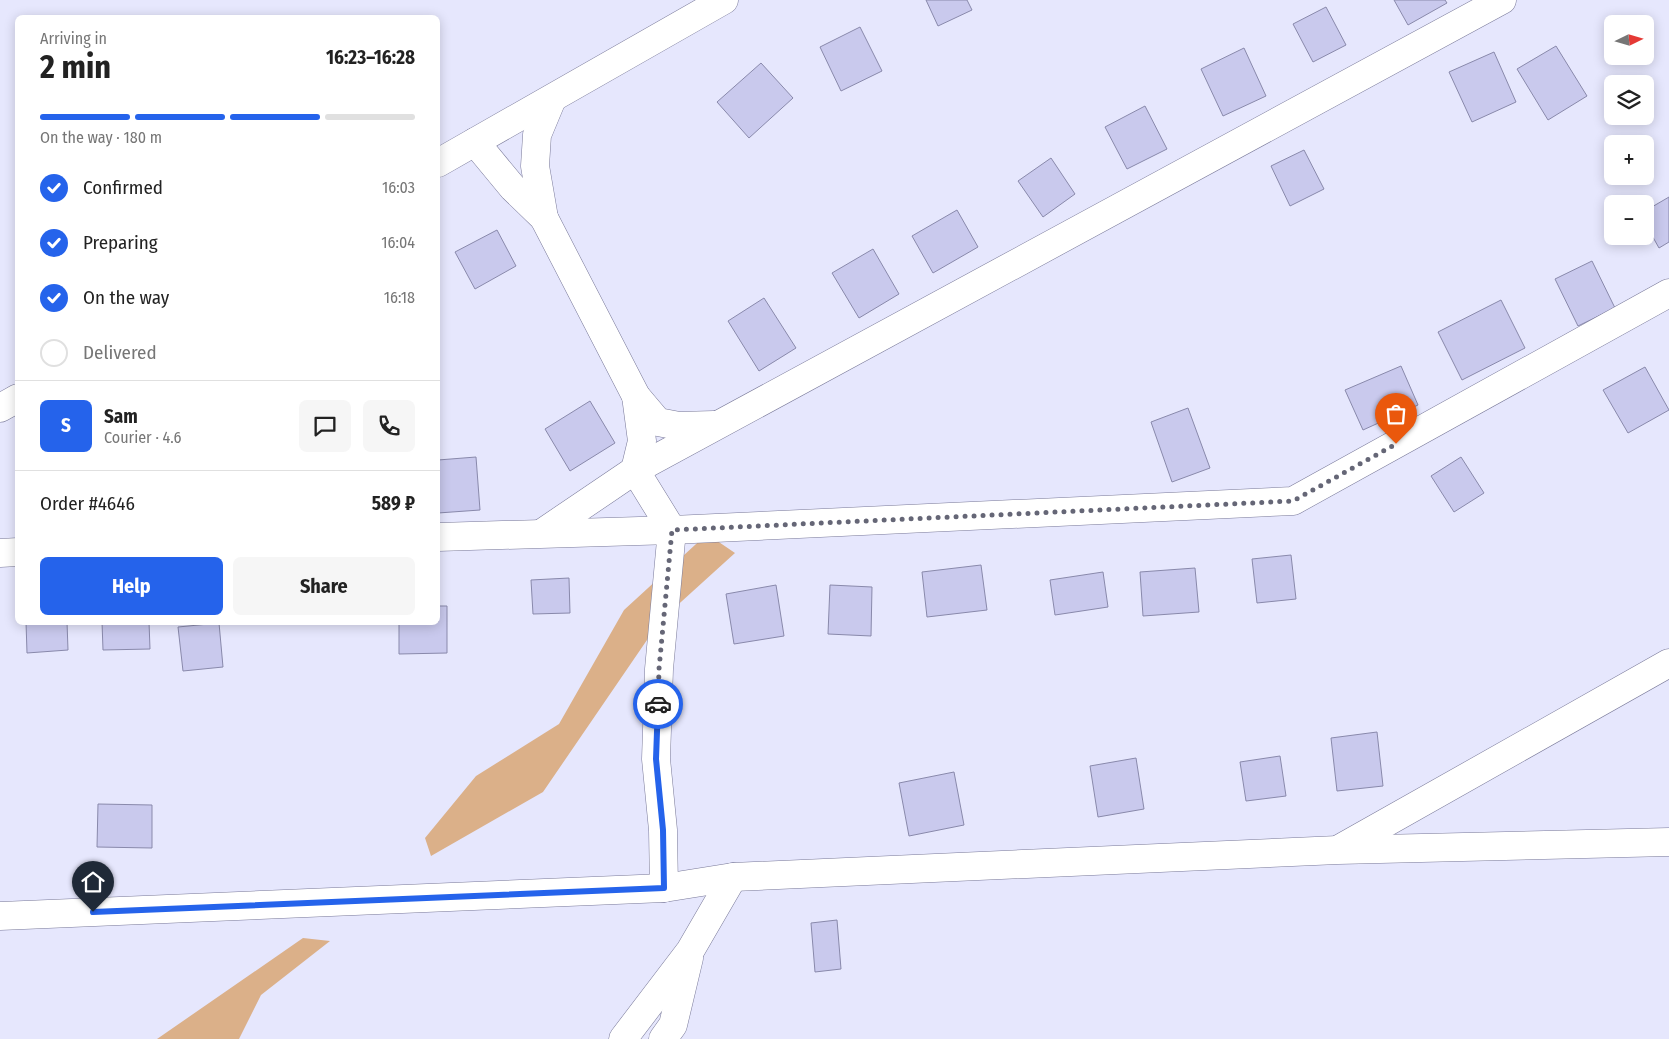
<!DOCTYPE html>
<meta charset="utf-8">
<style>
body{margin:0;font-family:"Fira Sans Condensed",sans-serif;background:#f6f6f6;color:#222;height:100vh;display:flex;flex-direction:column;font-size:19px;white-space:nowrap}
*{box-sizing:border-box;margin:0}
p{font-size:16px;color:#767676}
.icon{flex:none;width:28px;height:28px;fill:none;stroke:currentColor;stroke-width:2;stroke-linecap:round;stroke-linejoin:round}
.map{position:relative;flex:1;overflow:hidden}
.details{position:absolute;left:15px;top:15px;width:425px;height:610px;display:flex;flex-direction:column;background:#fff;border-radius:8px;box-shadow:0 2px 12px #0003}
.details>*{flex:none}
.needle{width:32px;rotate:85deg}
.tools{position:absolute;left:1604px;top:15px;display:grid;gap:10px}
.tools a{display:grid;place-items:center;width:50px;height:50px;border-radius:8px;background:#fff;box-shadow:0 2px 12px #0003;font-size:25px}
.pin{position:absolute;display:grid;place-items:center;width:42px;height:42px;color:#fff;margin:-51px -21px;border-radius:50% 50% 50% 0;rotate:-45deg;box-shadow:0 0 5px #0007}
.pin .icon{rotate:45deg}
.courier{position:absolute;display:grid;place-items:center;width:50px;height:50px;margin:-25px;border:4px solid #2563eb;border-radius:50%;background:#fff;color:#222;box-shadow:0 1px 6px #0007}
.overview em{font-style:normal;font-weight:700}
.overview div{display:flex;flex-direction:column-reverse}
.overview{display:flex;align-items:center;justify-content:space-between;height:85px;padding:0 25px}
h1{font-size:32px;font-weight:700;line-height:38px}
.bar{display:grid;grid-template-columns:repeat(4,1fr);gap:8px 5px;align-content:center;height:60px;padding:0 25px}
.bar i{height:6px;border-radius:4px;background:#e0e0e0}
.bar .on{background:#2563eb}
.bar p{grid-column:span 4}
.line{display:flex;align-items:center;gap:12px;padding:0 25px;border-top:1px solid #e0e0e0}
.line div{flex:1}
.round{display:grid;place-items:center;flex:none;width:52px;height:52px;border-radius:8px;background:#f6f6f6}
ol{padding:0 25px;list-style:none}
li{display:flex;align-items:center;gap:15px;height:55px}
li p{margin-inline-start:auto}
li .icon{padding:5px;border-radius:50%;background:#2563eb;color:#fff;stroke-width:4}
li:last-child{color:#767676}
li i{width:28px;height:28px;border:2px solid #e0e0e0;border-radius:50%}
.cta{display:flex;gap:10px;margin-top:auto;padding:10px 25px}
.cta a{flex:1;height:58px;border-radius:8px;background:#2563eb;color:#fff;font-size:20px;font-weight:700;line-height:58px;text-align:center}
.cta a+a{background:#f6f6f6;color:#222}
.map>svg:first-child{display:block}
.green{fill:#dbb089}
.building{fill:#c9c9ed;stroke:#8989ab}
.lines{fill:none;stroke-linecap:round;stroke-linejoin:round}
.minor-casing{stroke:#797999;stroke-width:29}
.tertiary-casing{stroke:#797999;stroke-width:29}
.minor{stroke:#fff;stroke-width:28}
.tertiary{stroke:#fff;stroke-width:28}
.done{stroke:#656676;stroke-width:5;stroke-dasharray:0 9}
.route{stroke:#2563eb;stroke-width:6}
</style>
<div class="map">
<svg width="1669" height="1039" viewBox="0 0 1669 1039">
<rect width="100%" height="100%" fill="#e6e7fd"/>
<!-- green -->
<g class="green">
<polygon points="707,534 735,553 660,621 543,792 431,856 425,838 476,776 559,724 624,610"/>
<polygon points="303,938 330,941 261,995 239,1039 157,1039"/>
</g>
<!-- building -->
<g class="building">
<polygon points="926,0 967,0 972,10 938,26"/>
<polygon points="1394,0 1445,0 1447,3 1408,25"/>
<polygon points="1326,7 1346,45 1313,62 1293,24"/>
<polygon points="860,27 882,71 841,91 820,47"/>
<polygon points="1556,46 1587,96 1548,120 1517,69"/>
<polygon points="1244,48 1266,96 1223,116 1201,69"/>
<polygon points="1494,52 1516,102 1472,122 1449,72"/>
<polygon points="761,63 793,98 749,138 717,102"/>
<polygon points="1145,106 1167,149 1127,169 1105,127"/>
<polygon points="1304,150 1324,189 1290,206 1271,166"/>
<polygon points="1051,158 1075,194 1043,217 1018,181"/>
<polygon points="1669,197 1669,242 1659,248 1645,223 1645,211"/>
<polygon points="957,210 978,247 933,273 912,236"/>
<polygon points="497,230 516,266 475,289 455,252"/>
<polygon points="873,249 899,294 859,318 832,273"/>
<polygon points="1592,261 1615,308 1578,326 1555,279"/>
<polygon points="764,298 796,348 759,371 728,321"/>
<polygon points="1501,300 1525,348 1462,380 1438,332"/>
<polygon points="1401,366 1418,405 1363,430 1345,390"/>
<polygon points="1645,367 1669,410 1628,433 1603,390"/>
<polygon points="590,401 615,443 570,471 545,429"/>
<polygon points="1188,408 1210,468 1172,482 1151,422"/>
<polygon points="476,457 480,510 438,513 438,460"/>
<polygon points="1461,457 1484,493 1454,512 1431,476"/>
<polygon points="1291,555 1296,599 1257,603 1252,559"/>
<polygon points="981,565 987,610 927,617 922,572"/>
<polygon points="1195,568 1199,612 1143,616 1140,572"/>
<polygon points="1103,572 1108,607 1055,615 1050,580"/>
<polygon points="569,578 570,613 533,614 531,580"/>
<polygon points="776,585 784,636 734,644 726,594"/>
<polygon points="830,585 872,587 871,636 828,634"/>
<polygon points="438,606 447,606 447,653 399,654 399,622 438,622"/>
<polygon points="26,622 67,622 68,650 27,653"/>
<polygon points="102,622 149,622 150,649 103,650"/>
<polygon points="219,623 223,667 183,671 178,627"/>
<polygon points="1377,732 1383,786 1337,791 1331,738"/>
<polygon points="1280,756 1286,796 1246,801 1240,762"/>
<polygon points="1136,758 1144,809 1098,817 1090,766"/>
<polygon points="954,772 964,825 909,836 899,783"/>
<polygon points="98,804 152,805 152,848 97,847"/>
<polygon points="837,920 841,969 815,972 811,923"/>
</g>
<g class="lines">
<defs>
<g id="minor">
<polyline points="475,142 513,188 544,218 636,396 658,422 679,426 714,425"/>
<polyline points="544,218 535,166 537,135 552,99"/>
<polyline points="636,396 642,441 635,470 672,530 659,669 656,759 663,830 664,888"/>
<polyline points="542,533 635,470 1502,0"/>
<polyline points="438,537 672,530 1293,501 1669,293"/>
<polyline points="0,553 18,552"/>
<polyline points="1341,848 1669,663"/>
<polyline points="0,916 664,888 733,877 1338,850 1669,842"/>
<polyline points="623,1039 690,951 733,877"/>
<polyline points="663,1039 673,1025 689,958"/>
</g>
<g id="tertiary">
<polyline points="438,163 724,0"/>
<polyline points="0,408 18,398"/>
</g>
</defs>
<!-- minor casing -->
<use href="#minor" class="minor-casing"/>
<!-- tertiary casing -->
<use href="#tertiary" class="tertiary-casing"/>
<!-- minor -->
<use href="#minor" class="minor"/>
<!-- tertiary -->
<use href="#tertiary" class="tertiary"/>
</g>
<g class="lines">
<!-- done -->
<polyline class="done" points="658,704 659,669 672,530 1293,501 1396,444"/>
<!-- route -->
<polyline class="route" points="93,912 664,888 663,830 656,759 658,704"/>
</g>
</svg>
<div class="tools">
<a><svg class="needle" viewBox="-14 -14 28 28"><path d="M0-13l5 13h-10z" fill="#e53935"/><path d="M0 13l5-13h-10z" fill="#767676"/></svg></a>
<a><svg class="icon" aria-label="layers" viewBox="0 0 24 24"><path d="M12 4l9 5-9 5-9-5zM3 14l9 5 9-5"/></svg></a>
<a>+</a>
<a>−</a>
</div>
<div class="pin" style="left:1396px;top:444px;background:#ea580c"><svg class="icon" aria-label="bag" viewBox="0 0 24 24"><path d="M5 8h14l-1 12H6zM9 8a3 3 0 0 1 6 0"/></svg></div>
<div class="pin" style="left:93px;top:912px;background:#1f2937"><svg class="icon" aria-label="home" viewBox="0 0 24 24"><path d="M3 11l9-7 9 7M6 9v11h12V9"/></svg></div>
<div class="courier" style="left:658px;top:704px"><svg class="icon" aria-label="car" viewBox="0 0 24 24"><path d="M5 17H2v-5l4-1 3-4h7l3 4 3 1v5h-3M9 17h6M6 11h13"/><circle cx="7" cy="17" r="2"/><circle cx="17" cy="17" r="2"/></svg></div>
<section class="details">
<div class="overview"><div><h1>2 min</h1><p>Arriving in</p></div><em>16:23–16:28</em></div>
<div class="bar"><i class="on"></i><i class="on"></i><i class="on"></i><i></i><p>On the way · 180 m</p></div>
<ol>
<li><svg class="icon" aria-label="check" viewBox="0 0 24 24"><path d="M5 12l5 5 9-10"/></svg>Confirmed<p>16:03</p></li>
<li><svg class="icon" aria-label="check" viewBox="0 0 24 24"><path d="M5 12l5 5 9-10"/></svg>Preparing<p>16:04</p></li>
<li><svg class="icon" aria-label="check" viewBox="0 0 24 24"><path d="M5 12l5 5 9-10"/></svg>On the way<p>16:18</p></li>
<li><i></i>Delivered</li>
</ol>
<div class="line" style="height:90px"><b class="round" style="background:#2563eb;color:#fff">S</b><div><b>Sam</b><p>Courier · 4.6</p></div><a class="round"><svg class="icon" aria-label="chat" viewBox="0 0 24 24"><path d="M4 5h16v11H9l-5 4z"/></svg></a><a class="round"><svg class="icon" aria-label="phone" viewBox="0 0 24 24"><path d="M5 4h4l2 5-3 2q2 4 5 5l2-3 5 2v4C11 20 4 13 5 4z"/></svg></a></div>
<div class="line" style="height:65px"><div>Order #4646</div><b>589 ₽</b></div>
<div class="cta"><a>Help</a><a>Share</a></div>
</section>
</div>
